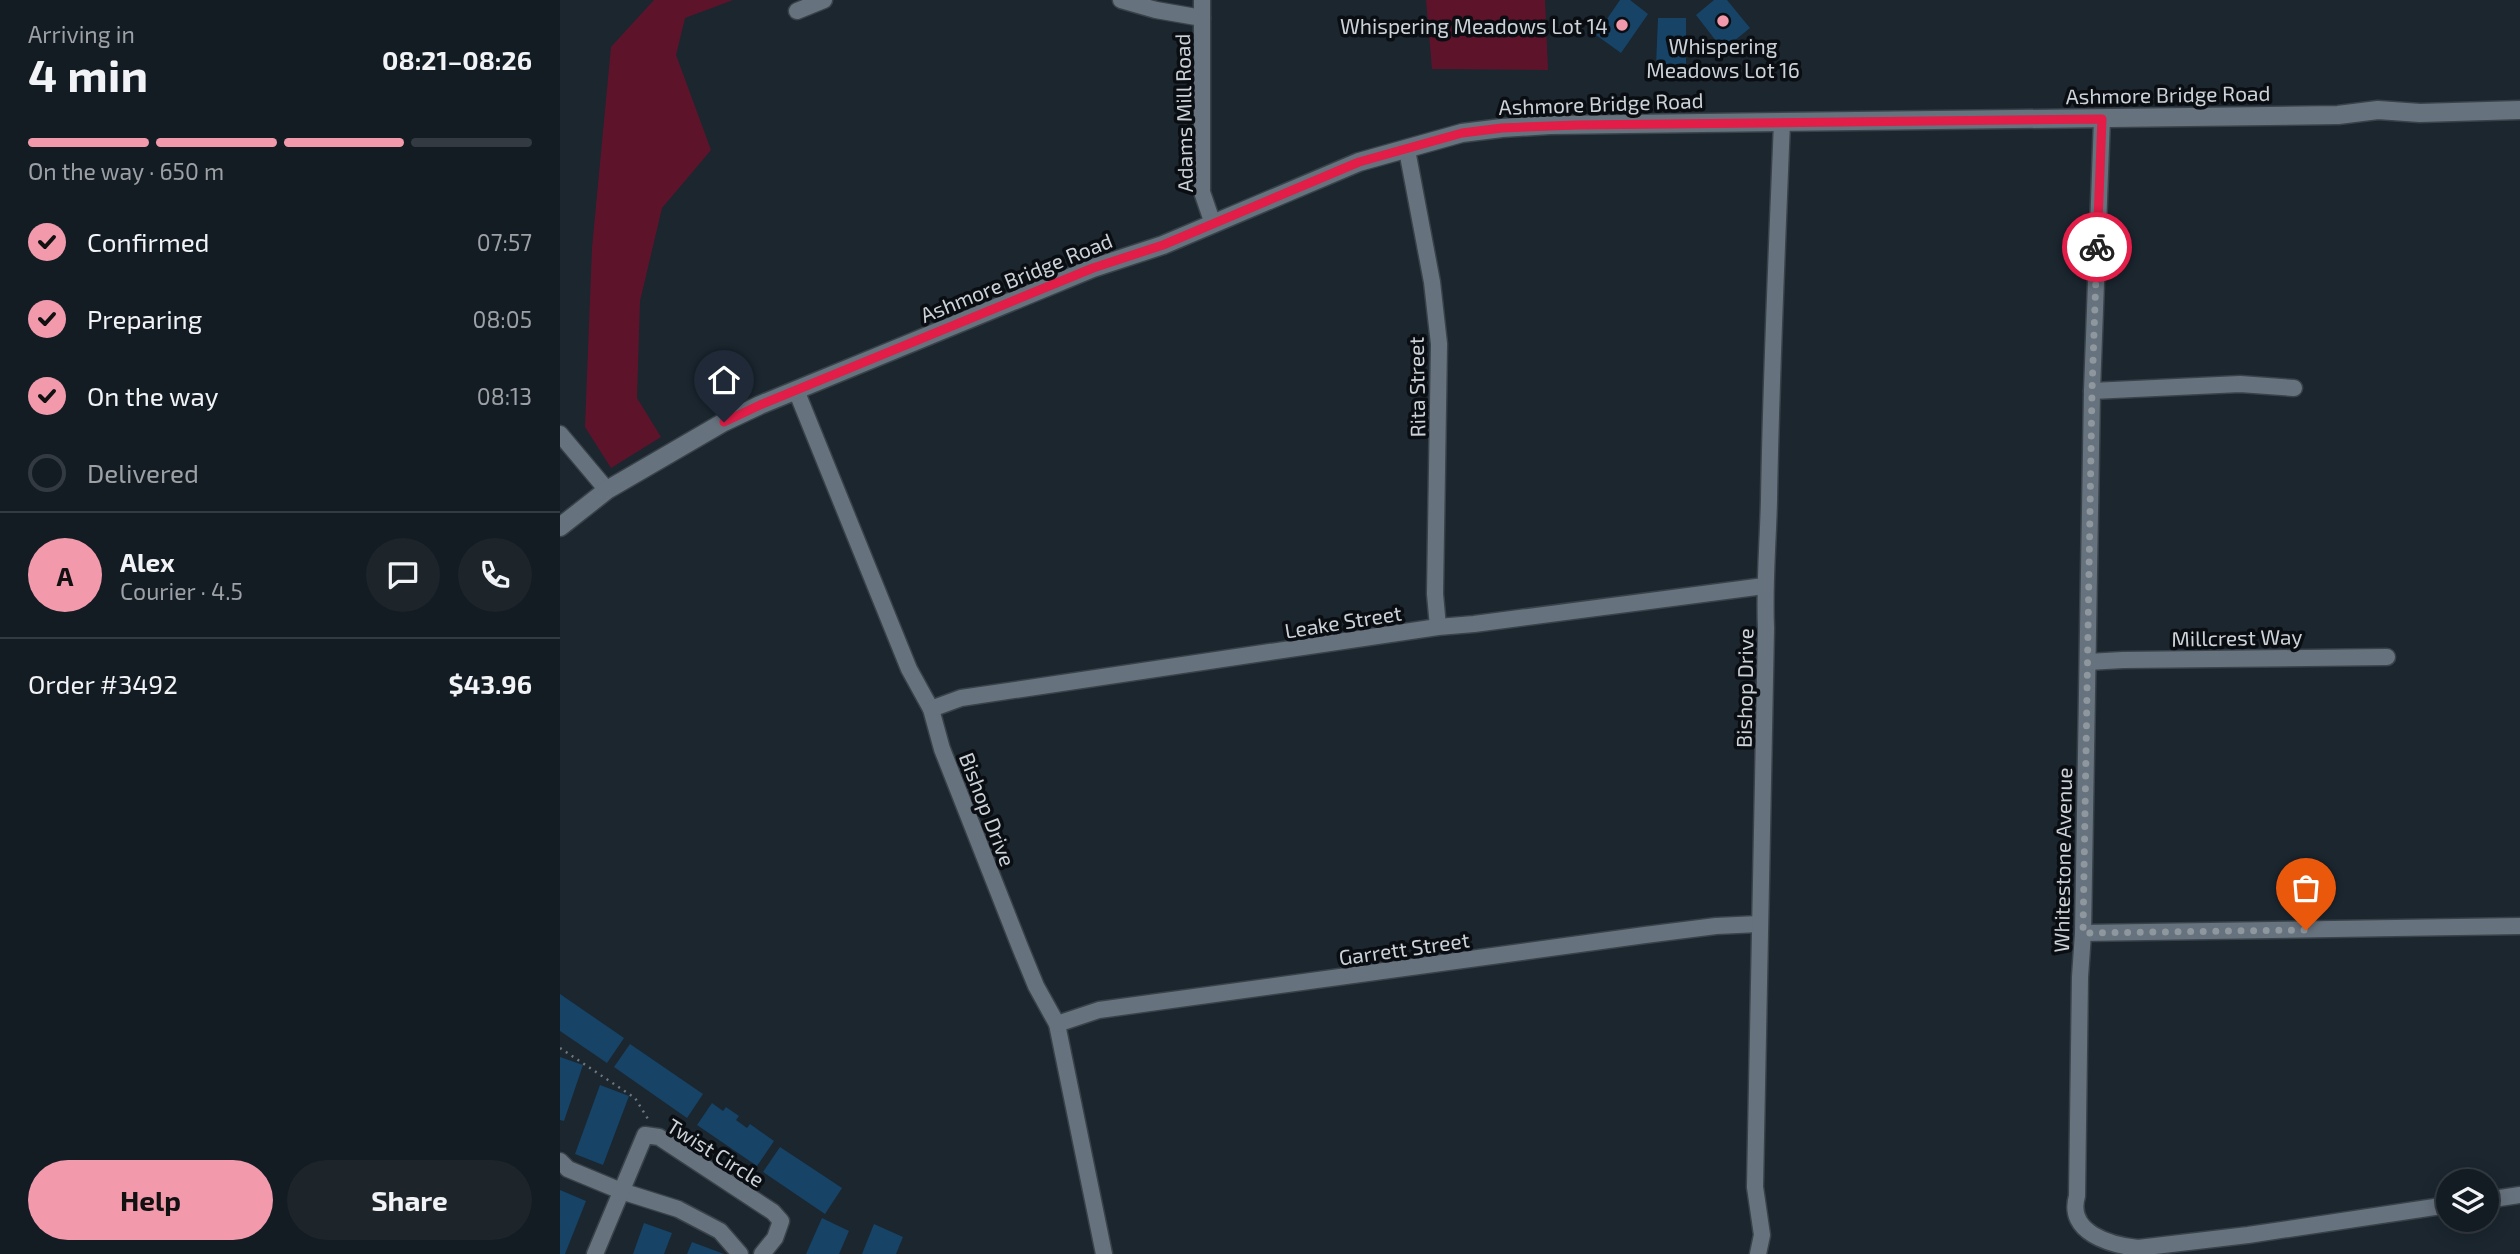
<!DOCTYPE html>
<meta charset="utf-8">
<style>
body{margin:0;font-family:"Exo 2",sans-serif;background:#1d252b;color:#f1f3f6;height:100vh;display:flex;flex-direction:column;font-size:26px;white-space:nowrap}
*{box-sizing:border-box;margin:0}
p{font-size:23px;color:#9da1a6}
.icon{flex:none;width:38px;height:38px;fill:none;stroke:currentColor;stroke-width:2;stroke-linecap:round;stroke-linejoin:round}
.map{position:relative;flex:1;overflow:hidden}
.sheet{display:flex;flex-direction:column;background:#141c23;width:560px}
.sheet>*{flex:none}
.buttons{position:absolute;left:1876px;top:1169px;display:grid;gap:14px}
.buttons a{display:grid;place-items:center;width:63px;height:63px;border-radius:50%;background:#141c23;box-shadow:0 4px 18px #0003,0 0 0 2px #333a41;font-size:35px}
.pin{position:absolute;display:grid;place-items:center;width:60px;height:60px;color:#fff;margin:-72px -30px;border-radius:50% 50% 50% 0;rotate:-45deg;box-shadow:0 0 7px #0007}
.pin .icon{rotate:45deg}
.courier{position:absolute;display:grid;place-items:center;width:70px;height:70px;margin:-35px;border:5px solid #e11d48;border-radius:50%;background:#fff;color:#222;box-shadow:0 2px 9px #0007}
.summary em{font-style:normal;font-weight:700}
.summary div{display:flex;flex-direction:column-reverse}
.summary{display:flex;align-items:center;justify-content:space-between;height:119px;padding:0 28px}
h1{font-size:46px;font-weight:700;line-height:52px}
.bar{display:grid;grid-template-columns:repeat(4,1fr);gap:10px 7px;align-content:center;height:84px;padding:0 28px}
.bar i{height:9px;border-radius:5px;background:#333a41}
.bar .on{background:#f29aac}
.bar p{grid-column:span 4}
.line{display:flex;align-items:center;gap:18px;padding:0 28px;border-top:2px solid #333a41}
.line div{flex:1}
.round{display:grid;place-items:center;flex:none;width:74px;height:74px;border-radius:37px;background:#1d252b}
ol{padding:0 28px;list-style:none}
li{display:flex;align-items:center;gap:21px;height:77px}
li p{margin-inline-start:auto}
li .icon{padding:7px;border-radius:50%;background:#f29aac;color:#111;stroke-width:4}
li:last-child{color:#9da1a6}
li i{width:38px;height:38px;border:4px solid #333a41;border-radius:50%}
.primary-button{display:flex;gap:14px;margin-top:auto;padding:14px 28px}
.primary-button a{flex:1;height:80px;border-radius:42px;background:#f29aac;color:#111;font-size:28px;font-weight:700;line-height:80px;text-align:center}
.primary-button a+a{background:#1d252b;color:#f1f3f6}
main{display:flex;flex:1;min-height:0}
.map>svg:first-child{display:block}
.green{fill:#5d142b}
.building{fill:#164366}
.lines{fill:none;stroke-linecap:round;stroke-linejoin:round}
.minor-casing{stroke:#394249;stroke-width:19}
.secondary-casing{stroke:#394249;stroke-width:21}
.path{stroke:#6d757d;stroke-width:2.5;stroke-dasharray:2 5;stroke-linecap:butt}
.minor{stroke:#66727e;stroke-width:16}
.secondary{stroke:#66727e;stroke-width:18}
.done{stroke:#8e969e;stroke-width:7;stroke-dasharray:0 12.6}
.route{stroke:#e11d48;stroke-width:9}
.poi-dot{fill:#f29aac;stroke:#0a0e12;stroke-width:2.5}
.labels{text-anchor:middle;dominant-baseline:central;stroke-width:7;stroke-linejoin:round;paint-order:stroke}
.poi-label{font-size:21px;fill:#ccd2d9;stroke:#0a0e12;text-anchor:end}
.street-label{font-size:21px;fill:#ccd2d9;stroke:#0a0e12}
</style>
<main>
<section class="sheet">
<div class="summary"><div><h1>4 min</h1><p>Arriving in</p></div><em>08:21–08:26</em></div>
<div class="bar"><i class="on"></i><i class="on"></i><i class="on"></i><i></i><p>On the way · 650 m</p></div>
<ol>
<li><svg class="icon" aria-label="check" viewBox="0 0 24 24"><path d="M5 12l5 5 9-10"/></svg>Confirmed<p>07:57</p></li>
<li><svg class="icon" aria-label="check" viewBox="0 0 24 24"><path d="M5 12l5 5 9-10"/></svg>Preparing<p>08:05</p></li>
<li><svg class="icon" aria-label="check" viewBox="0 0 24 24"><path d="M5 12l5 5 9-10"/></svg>On the way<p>08:13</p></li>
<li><i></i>Delivered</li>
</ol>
<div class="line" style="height:126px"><b class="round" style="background:#f29aac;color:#111">A</b><div><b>Alex</b><p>Courier · 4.5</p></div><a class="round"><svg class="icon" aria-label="chat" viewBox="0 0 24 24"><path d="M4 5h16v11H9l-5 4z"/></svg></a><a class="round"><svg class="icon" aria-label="phone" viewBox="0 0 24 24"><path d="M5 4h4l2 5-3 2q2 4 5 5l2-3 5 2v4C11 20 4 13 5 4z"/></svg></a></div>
<div class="line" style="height:91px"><div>Order #3492</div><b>$43.96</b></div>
<div class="primary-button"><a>Help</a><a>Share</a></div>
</section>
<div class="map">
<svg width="1960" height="1254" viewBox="0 0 1960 1254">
<rect width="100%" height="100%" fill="#1b262f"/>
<!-- green -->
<g class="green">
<polygon points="94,0 173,0 125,18 116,55 151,150 102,208 80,301 77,398 101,437 51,468 25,427 32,248 51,47"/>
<polygon points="866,0 985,0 988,70 872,69"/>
</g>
<!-- building -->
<g class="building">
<polygon points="1060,0 1070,0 1088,14 1061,53 1036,35"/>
<polygon points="1154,0 1167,0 1190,28 1163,50 1136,15"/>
<polygon points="1098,18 1126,18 1126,67 1096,66"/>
<polygon points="0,994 64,1038 47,1063 0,1031"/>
<polygon points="70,1044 143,1094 127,1118 54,1067"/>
<polygon points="0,1057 23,1065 4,1121 0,1120"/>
<polygon points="40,1085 69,1096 43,1165 15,1154"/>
<polygon points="152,1103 163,1111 166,1107 179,1116 176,1120 187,1128 190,1124 214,1141 197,1166 137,1125"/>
<polygon points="220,1147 282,1188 265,1214 203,1172"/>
<polygon points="0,1190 26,1201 5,1254 0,1254"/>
<polygon points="262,1218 289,1231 279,1254 246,1254"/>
<polygon points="84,1223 112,1233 104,1254 73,1254"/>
<polygon points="314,1224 343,1237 336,1254 302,1254"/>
<polygon points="132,1242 164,1254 127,1254"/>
</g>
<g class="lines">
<defs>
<g id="minor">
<polyline points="561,0 596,10 642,18"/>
<polyline points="642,0 642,192 653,224"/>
<polyline points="237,11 264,0"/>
<path d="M 1542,119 L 1532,391 L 1523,933 L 1520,977 L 1517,1196 C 1506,1233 1551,1245 1578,1248 L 1688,1235 L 1888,1205"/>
<polyline points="847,150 872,282 879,344 875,594 878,627"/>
<polyline points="236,390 349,669 371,709 382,749 460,947 476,986 497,1024 544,1254"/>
<polyline points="1532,391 1680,384 1734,388"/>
<polyline points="0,434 47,490"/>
<polyline points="1528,662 1563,660 1827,657"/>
<polyline points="371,709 401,698 878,627 914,624 1204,586"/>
<polyline points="1523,933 1960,926"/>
<polyline points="497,1024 539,1010 1085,935 1156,926 1199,924"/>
<polyline points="0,1161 8,1169 61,1191 118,1209 160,1231 180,1254"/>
<polyline points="1927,1200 1960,1195"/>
<polyline points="35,1254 85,1135 99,1137 213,1212 221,1221 215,1238 202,1254"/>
<path d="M 1198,1254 L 1202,1235 L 1195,1187 L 1206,628 C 1204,585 1208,543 1209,500 C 1211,374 1217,248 1222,122"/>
</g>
<polyline id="secondary" points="0,527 47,490 164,422 200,405 533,268 603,245 799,162 902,133 942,128 990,125 1778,115 1818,110 1860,113 1960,110"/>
</defs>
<!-- minor casing -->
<use href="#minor" class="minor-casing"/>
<!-- secondary casing -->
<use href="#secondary" class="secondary-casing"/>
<!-- path -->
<polyline class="path" points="0,1048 75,1098 88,1119"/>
<!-- minor -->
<use href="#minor" class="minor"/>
<!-- secondary -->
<use href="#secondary" class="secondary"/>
</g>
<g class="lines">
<!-- done -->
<polyline class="done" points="1537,247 1532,391 1523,933 1746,930"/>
<!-- route -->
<polyline class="route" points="164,422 200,405 533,268 603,245 799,162 902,133 942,128 1017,125 1542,119 1537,247"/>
</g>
<!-- markers -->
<g class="poi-dot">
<circle cx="1163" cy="21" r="7"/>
<circle cx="1062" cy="25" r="7"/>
</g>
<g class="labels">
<!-- poi labels -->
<g class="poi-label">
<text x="1048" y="25">Whispering Meadows Lot 14</text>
<text x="1163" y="45" text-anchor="middle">Whispering<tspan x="1163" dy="24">Meadows Lot 16</tspan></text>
</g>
<!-- street labels -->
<g class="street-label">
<text transform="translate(1608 94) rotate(-1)">Ashmore Bridge Road</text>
<text transform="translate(1041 103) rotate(-2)">Ashmore Bridge Road</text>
<text transform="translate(623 113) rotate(-91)">Adams Mill Road</text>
<text transform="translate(456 277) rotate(-22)">Ashmore Bridge Road</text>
<text transform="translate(856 387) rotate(-91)">Rita Street</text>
<text transform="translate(783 621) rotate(-9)">Leake Street</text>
<text transform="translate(1677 637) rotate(-1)">Millcrest Way</text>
<text transform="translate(1184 688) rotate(-89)">Bishop Drive</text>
<text transform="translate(428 809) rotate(69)">Bishop Drive</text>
<text transform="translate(1502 860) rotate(-89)">Whitestone Avenue</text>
<text transform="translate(844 948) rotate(-8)">Garrett Street</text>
<text transform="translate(156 1152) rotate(32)">Twist Circle</text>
</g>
</g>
</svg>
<div class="buttons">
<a><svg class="icon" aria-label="layers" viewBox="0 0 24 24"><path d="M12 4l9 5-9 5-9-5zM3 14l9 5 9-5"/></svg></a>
</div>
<div class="pin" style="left:1746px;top:930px;background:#ea580c"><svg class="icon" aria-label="bag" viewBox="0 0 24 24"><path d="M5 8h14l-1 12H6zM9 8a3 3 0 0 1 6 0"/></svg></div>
<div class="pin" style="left:164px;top:422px;background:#1f2937"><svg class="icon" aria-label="home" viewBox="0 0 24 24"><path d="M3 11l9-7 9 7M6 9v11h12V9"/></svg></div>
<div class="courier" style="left:1537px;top:247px"><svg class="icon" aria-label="bike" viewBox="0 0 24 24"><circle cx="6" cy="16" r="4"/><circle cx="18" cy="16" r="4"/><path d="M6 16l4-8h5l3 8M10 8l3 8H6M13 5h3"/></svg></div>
</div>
</main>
